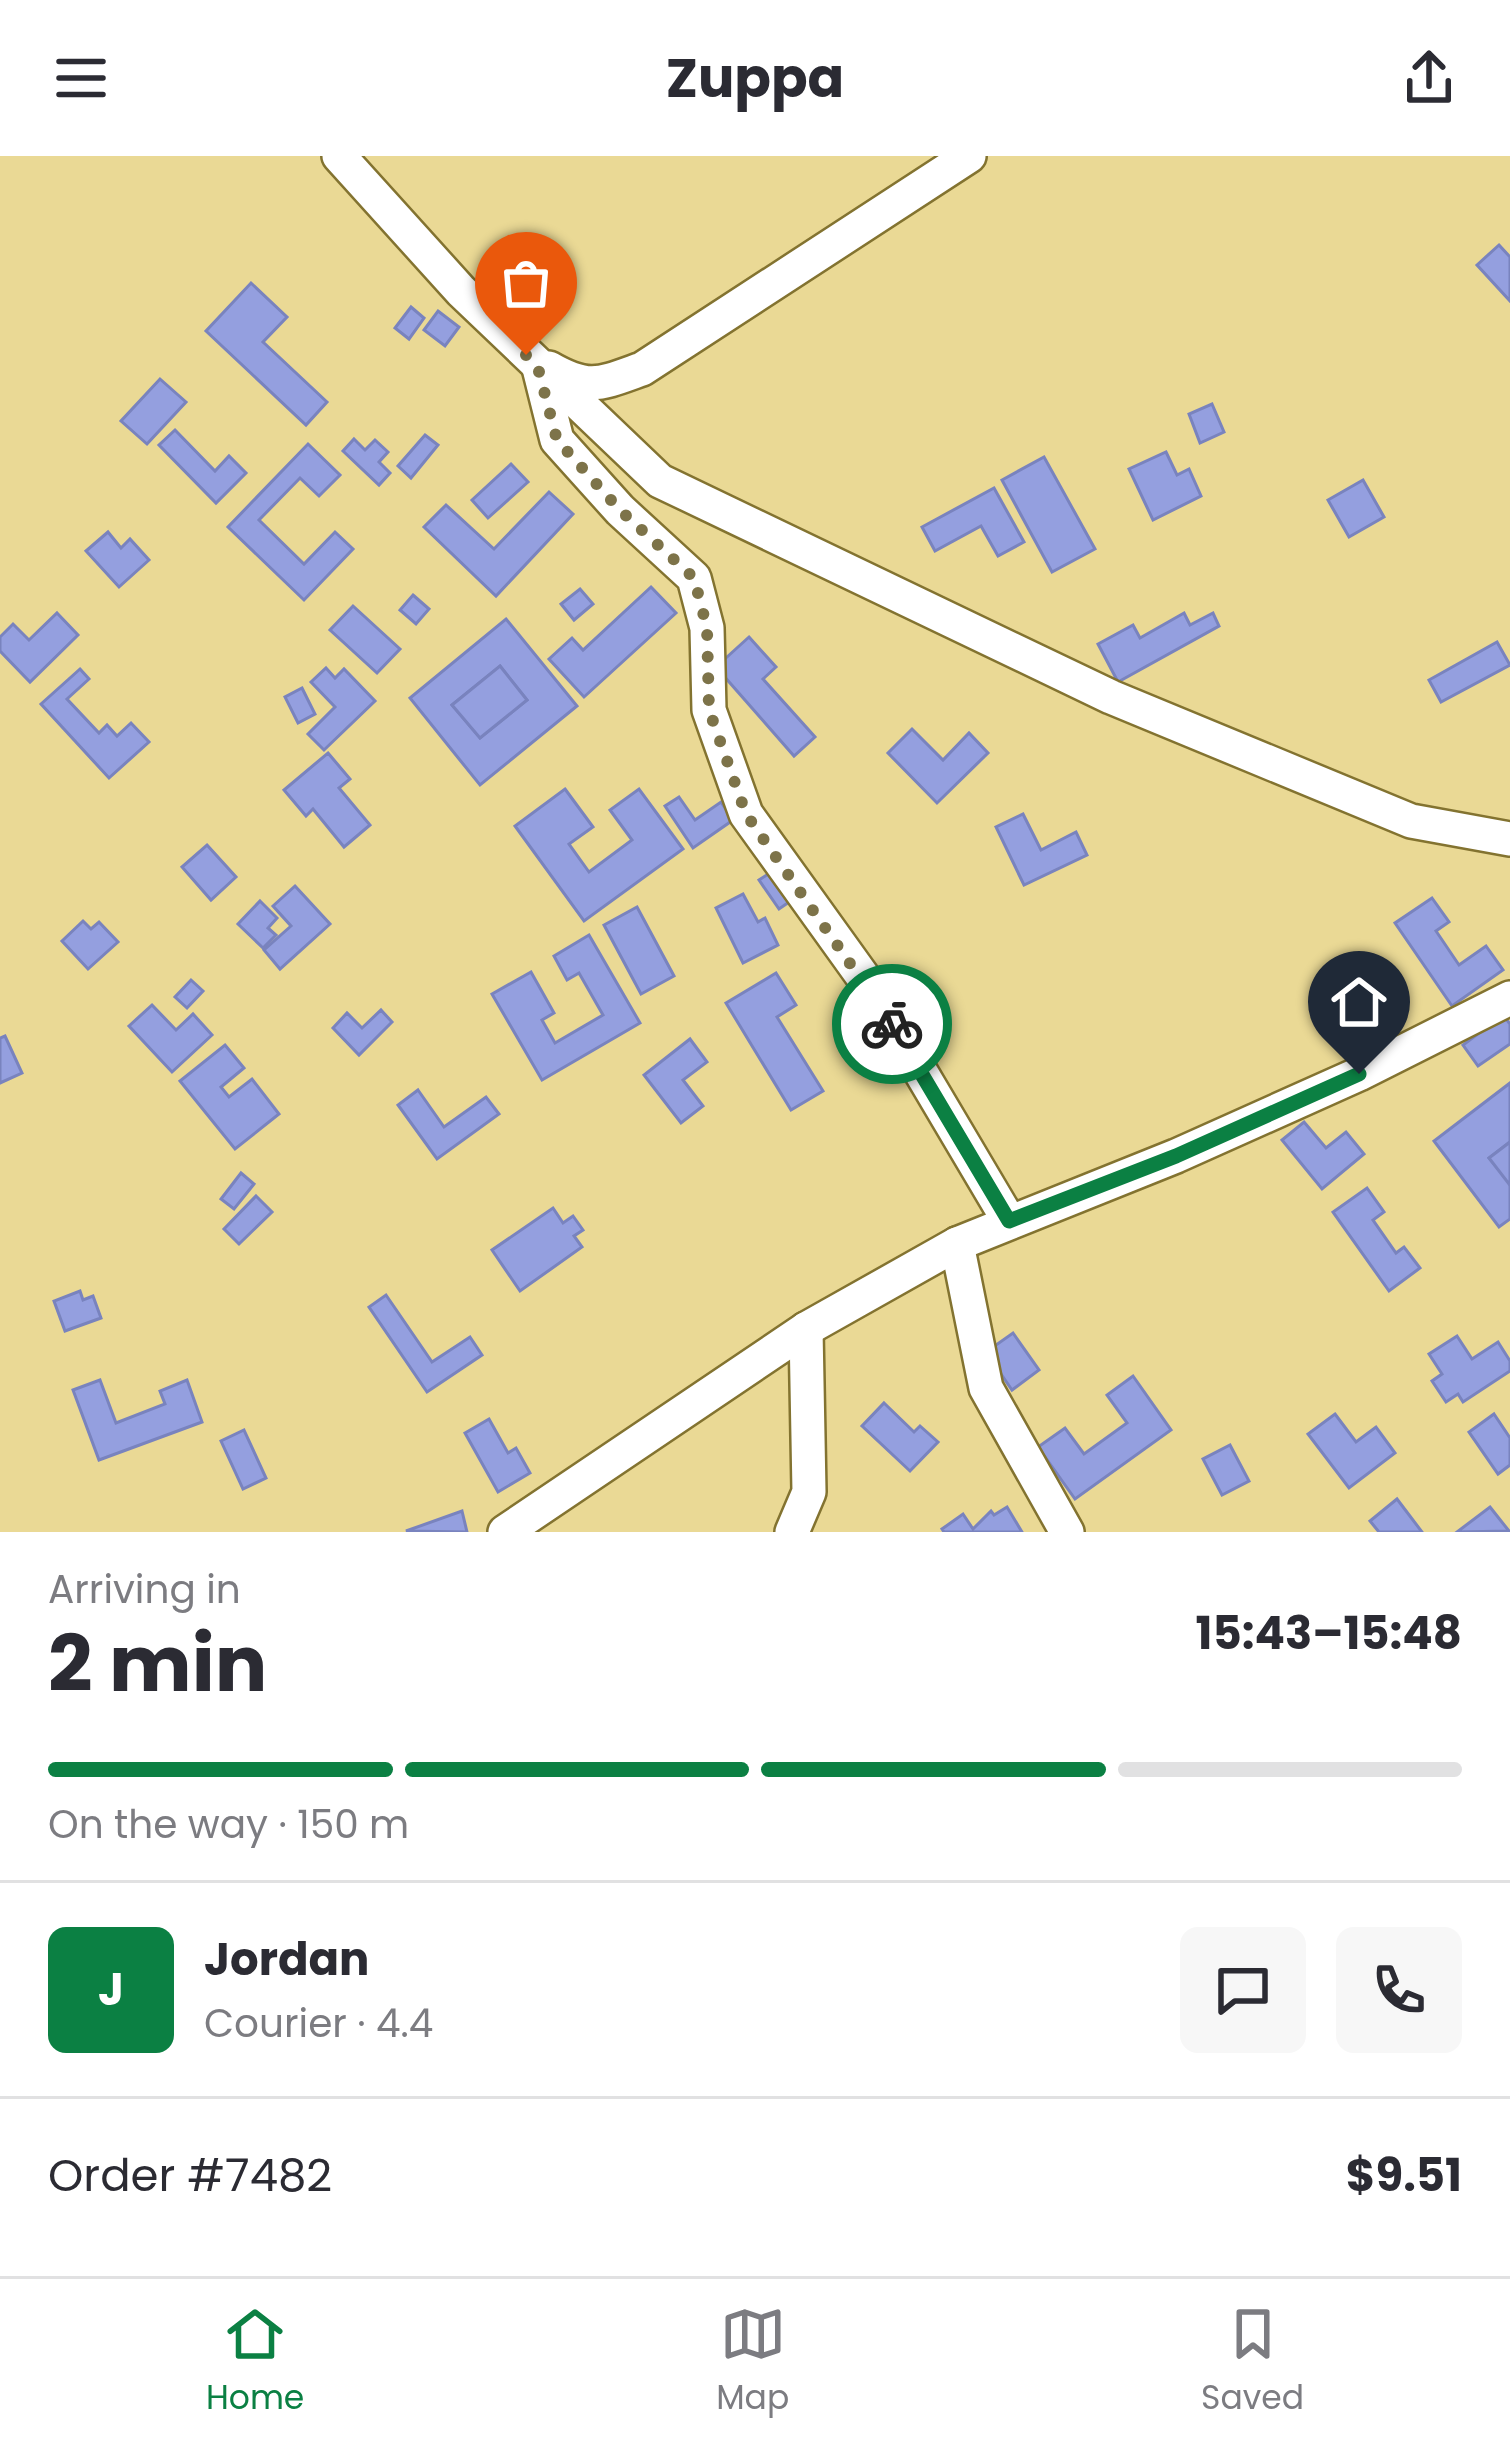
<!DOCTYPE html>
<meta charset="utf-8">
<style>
body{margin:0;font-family:Poppins,sans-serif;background:#f7f7f7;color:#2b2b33;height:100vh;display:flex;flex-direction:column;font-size:45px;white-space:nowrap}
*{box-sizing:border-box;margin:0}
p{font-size:39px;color:#7c7c81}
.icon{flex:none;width:66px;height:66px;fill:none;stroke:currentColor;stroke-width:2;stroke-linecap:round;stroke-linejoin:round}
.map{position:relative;height:1376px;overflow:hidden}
.drawer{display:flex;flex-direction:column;background:#fff;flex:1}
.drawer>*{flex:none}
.pin{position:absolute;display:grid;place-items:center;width:102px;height:102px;color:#fff;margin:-123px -51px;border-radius:50% 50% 50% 0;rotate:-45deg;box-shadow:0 0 12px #0007}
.pin .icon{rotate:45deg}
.courier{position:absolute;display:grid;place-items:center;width:120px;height:120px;margin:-60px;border:9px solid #0b8043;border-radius:50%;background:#fff;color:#222;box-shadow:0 3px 15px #0007}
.head em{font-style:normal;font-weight:700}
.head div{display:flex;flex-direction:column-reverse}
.head{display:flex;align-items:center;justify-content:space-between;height:204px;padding:0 48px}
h1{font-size:78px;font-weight:700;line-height:90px}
.bar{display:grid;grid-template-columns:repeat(4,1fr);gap:18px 12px;align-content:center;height:144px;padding:0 48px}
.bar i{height:15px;border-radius:9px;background:#e1e1e2}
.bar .current{background:#0b8043}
.bar p{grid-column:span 4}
.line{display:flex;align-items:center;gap:30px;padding:0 48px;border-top:3px solid #e1e1e2}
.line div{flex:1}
.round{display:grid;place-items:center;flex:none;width:126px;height:126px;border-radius:18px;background:#f7f7f7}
header{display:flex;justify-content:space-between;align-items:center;height:156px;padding:0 48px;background:#fff;font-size:54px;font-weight:700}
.tab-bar{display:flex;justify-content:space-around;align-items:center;height:168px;border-top:3px solid #e1e1e2;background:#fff;font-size:33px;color:#7c7c81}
.tab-bar a{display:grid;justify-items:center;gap:6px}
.tab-bar .current{color:#0b8043}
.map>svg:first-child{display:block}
.building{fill:#949fdf;stroke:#7983be;stroke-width:3;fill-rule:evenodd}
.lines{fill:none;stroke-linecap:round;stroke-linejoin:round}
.street-casing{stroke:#837330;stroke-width:38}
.street{stroke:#fff;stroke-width:33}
.done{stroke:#7d7349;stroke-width:12;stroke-dasharray:0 21.6}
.route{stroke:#0b8043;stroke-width:15}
</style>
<header><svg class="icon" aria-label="menu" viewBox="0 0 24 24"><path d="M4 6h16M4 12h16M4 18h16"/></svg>Zuppa<svg class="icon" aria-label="share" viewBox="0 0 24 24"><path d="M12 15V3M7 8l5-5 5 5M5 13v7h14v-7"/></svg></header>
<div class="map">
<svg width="1510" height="1376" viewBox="0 0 1510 1376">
<rect width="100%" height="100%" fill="#ead995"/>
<!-- building -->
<g class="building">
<polygon points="1499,89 1510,101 1510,145 1477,109"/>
<polygon points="251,127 287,161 263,186 327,246 306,269 206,175"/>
<polygon points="411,151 424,162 409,183 395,172"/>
<polygon points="438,155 459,171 445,190 424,174"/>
<polygon points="160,223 186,246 147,288 121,265"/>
<polygon points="1212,248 1224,276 1200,287 1189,258"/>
<polygon points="175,274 215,315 229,300 246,317 216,347 159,289"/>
<polygon points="425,279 438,289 411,322 398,310"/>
<polygon points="354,283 365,294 375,284 388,296 379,306 390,317 379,329 343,295"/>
<polygon points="308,288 340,319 319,340 300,322 259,364 304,408 335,376 353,393 304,444 228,371"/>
<polygon points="1166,296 1177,319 1189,313 1201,340 1153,364 1129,313"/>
<polygon points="1044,301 1095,393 1052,416 1002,324"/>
<polygon points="511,308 528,326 488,362 472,344"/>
<polygon points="1363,324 1384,361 1349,381 1328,344"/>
<polygon points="994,332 1024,386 998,400 981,370 935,395 922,371"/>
<polygon points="549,336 573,358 496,440 424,371 446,349 494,393"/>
<polygon points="108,376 121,392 130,383 149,404 119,431 86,395"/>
<polygon points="651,431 676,457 584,541 549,503 572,482 583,494"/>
<polygon points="580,433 593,448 574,464 561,448"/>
<polygon points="413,439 429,453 416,468 400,454"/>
<polygon points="353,450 400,493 377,517 330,474"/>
<polygon points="57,457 78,479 30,526 0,495 0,481 13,468 29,484"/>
<polygon points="1184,457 1190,469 1213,457 1219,470 1118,526 1098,488 1133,469 1140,482"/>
<path d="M 506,463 L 577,550 L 480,629 L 410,542 ZM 500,510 L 527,544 L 480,582 L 452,549 Z"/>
<polygon points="749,481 776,511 763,523 815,581 794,600 716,511"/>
<polygon points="1497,486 1510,509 1441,546 1429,524"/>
<polygon points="500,510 527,544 480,582 452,549"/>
<polygon points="326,512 335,522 344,513 375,545 324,594 308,578 335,551 311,526"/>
<polygon points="80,513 89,523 67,543 99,577 107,569 117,580 131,567 149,586 109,622 41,548"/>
<polygon points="302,532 315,558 298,567 285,541"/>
<polygon points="912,573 943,604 969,577 988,597 937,647 888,597"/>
<polygon points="328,597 350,623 339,632 370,669 344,691 313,653 306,660 284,634"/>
<polygon points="565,633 593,671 569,688 589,716 632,684 610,654 639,633 683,693 584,765 515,670"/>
<polygon points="679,641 695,664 721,646 733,664 693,692 665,650"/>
<polygon points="1023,658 1041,694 1076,676 1087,699 1024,729 996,671"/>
<polygon points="207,689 236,721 211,744 182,711"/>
<polygon points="773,715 792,744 779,753 759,724"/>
<polygon points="295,730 330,768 280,813 264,794 291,770 273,750"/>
<polygon points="743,738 758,766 765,762 778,789 743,807 716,752"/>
<polygon points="1432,742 1449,766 1436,775 1459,809 1486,790 1503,814 1452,850 1395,767"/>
<polygon points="260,745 277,762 268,772 276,779 263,792 238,768"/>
<polygon points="637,751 674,820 641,838 604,769"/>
<polygon points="83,765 91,773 99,766 118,786 88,813 62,785"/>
<polygon points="589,779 640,867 542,924 492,838 531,816 554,857 542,864 555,887 603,859 579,817 567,824 554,800"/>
<polygon points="776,817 796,849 777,861 823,935 791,954 726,847"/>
<polygon points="191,824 203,835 187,852 175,841"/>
<polygon points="152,849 176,874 193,858 212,879 172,916 129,870"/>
<polygon points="381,854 392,866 359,899 333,872 347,857 362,872"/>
<polygon points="1503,859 1510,868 1510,888 1478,910 1463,889"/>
<polygon points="5,880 22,917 0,927 0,882"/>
<polygon points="690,883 707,906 683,924 703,950 681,967 644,919"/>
<polygon points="225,889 244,912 221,931 229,941 252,923 279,958 235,993 180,925"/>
<polygon points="1510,927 1510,986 1489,1002 1510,1027 1510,1063 1499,1071 1434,985"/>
<polygon points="418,934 444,971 486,941 499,958 437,1003 398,949"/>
<polygon points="1304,966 1326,992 1346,976 1364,998 1322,1033 1282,984"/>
<polygon points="1510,986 1510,1027 1509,1028 1489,1002"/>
<polygon points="241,1017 254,1028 234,1053 221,1043"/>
<polygon points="1367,1032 1384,1056 1373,1064 1396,1097 1404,1091 1420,1112 1389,1135 1333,1056"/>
<polygon points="256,1040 272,1056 239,1088 224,1073"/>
<polygon points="553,1052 563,1067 573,1060 583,1074 574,1080 582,1091 520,1135 492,1094"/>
<polygon points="80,1135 83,1144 93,1140 101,1162 65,1175 54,1145"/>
<polygon points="386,1139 432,1206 470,1181 482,1199 427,1236 369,1151"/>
<polygon points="1013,1177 1039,1214 1012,1234 986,1196"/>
<polygon points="1457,1180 1472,1203 1498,1186 1510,1205 1510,1215 1463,1246 1458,1238 1446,1246 1432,1225 1442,1218 1429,1198"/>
<polygon points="1133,1220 1171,1274 1075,1343 1038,1291 1065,1272 1084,1298 1127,1267 1107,1239"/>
<polygon points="100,1224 116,1267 165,1248 160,1235 187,1224 202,1266 99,1304 73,1234"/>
<polygon points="884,1247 914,1276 920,1270 938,1286 910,1315 862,1270"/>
<polygon points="1335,1258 1356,1286 1376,1271 1395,1297 1349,1332 1308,1278"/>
<polygon points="1494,1258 1510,1282 1510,1309 1498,1318 1469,1276"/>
<polygon points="489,1263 508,1297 516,1292 530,1317 498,1336 465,1277"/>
<polygon points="244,1274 266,1322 243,1333 221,1285"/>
<polygon points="1230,1289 1249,1325 1222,1339 1203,1303"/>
<polygon points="1397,1343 1422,1376 1379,1376 1370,1365"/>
<polygon points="1007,1351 1022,1376 944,1376 942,1373 963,1358 973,1373 991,1355 994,1359"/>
<polygon points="1490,1351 1509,1375 1457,1376"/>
<polygon points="462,1355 467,1376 406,1375"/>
</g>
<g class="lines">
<defs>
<g id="street">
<polyline points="339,0 461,135 660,325 1111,541 1411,665 1510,683"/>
<polyline points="539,212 557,284 620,354 694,422 707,472 709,554 746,658 871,832 1009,1065"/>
<path d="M 549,212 C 589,235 600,228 642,213 L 969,0"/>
<polyline points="957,1088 986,1232 1067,1376"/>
<polyline points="505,1376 806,1173 957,1088 1176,1000 1359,918 1510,842"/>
<polyline points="792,1376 809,1336 806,1173"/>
</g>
</defs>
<!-- street casing -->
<use href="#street" class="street-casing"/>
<!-- street -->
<use href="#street" class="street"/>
</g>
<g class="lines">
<!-- done -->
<polyline class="done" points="526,199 538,212 557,284 620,354 694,422 707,472 709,554 746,658 892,868"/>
<!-- route -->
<polyline class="route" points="892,868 1009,1065 1176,1000 1359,918"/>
</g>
</svg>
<div class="pin" style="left:526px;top:199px;background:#ea580c"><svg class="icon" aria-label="bag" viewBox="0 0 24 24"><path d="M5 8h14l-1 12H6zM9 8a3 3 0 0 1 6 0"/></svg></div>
<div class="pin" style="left:1359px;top:918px;background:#1f2937"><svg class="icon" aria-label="home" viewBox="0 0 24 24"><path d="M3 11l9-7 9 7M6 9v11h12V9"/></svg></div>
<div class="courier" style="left:892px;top:868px"><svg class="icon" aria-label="bike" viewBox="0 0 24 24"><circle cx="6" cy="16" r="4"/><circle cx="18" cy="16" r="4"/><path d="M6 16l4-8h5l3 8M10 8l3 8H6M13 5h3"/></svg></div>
</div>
<section class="drawer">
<div class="head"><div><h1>2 min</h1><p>Arriving in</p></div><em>15:43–15:48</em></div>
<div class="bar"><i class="current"></i><i class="current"></i><i class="current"></i><i></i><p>On the way · 150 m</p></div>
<div class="line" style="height:216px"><b class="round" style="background:#0b8043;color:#fff">J</b><div><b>Jordan</b><p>Courier · 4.4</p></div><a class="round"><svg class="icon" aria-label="chat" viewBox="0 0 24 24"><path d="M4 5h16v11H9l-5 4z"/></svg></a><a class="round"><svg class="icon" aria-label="phone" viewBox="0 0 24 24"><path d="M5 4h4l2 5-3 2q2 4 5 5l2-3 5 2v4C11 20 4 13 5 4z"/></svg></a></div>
<div class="line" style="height:156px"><div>Order #7482</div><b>$9.51</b></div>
</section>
<nav class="tab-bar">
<a class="current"><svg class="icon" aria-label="home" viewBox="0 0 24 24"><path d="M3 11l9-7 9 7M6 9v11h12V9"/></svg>Home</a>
<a><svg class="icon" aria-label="map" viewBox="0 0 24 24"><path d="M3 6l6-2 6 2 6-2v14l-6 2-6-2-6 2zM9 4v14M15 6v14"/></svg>Map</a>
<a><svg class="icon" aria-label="saved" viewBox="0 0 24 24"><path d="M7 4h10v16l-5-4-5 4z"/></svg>Saved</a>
</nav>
